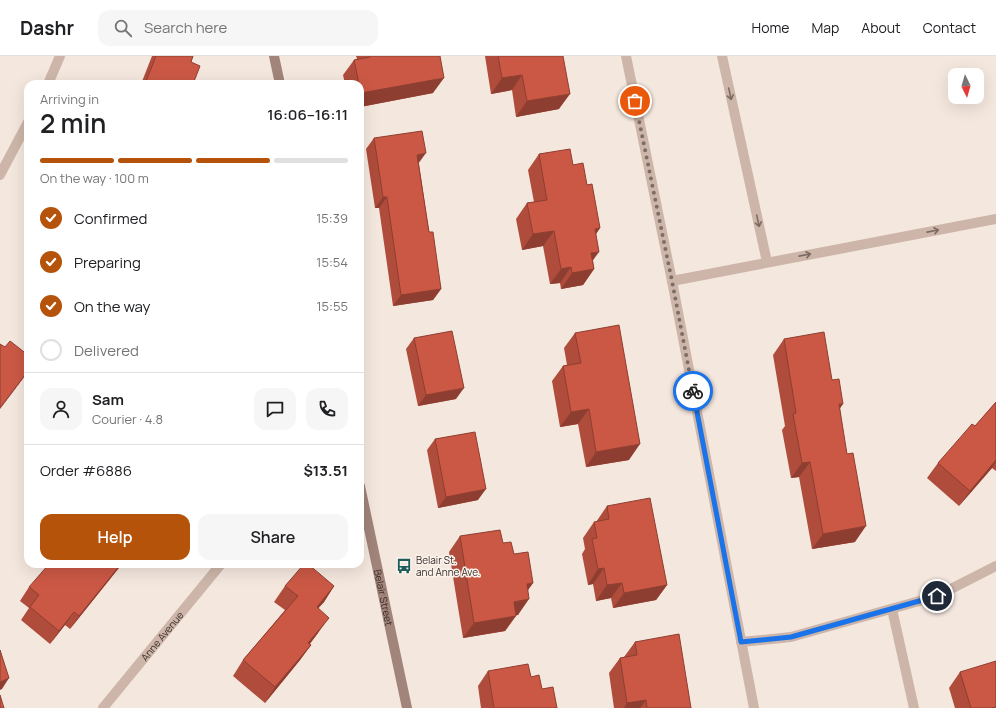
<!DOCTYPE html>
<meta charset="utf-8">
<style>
body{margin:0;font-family:Manrope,sans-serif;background:#f6f6f6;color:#202124;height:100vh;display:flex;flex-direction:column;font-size:15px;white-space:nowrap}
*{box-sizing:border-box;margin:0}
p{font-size:13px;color:#757577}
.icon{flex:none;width:22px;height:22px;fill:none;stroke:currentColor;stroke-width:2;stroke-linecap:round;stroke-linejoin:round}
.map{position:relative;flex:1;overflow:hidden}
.drawer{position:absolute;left:24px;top:24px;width:340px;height:488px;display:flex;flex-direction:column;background:#fff;border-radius:12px;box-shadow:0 4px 16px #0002}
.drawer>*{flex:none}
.needle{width:26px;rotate:175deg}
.tools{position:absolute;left:948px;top:12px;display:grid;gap:8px}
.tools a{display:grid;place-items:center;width:36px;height:36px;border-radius:8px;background:#fff;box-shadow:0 4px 16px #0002;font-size:20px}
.pin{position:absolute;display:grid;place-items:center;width:34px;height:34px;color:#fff;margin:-17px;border:2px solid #fff;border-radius:50%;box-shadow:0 1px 4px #0007}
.courier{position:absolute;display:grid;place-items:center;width:40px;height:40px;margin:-20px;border:3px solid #1a73e8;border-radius:50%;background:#fff;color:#222;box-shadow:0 1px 5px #0007}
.headline em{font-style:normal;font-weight:600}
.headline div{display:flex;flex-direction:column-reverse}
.headline{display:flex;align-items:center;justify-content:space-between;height:68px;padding:0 16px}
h1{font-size:26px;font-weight:600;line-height:30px}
.bar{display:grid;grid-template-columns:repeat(4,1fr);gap:6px 4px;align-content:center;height:48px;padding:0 16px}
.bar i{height:5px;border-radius:3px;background:#e0e0e0}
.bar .selected{background:#b45309}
.bar p{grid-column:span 4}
.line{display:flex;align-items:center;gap:10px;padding:0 16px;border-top:1px solid #e0e0e0}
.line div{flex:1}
.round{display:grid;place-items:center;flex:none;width:42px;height:42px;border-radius:12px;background:#f6f6f6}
ol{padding:0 16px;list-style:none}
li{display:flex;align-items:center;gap:12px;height:44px}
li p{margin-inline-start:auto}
li .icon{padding:4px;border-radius:50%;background:#b45309;color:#fff;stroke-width:4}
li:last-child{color:#757577}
li i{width:22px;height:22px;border:2px solid #e0e0e0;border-radius:50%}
.button{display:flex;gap:8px;margin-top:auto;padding:8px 16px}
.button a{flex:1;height:46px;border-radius:12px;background:#b45309;color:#fff;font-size:16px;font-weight:600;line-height:46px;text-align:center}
.button a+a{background:#f6f6f6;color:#202124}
header{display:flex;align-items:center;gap:24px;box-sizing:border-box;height:56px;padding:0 20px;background:#fff;border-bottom:1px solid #e0e0e0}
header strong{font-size:19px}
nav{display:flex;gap:22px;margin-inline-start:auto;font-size:14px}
.search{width:280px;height:36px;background:#f6f6f6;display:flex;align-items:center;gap:10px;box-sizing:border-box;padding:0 14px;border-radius:12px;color:#757577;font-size:15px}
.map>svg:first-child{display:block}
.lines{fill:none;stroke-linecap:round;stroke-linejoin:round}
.lane{stroke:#cdb6a9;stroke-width:10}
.street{stroke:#cdb6a9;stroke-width:10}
.secondary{stroke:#a1847a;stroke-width:10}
.wall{fill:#af4c3b}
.shaded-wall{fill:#8e3e30}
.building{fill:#cb5845;stroke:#8e3e30}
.oneway{stroke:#7c6b63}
.done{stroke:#7b6e68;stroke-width:4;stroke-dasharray:0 7.2}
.route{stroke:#1a73e8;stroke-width:5}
.labels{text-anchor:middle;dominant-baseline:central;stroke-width:3;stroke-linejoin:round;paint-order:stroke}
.poi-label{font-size:10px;fill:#3a2d29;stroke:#fbf2eb;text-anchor:start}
.street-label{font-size:10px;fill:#3a2d29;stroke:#fbf2eb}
</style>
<header>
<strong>Dashr</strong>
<div class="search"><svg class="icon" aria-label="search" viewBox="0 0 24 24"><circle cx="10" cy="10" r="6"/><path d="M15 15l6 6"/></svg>Search here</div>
<nav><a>Home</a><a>Map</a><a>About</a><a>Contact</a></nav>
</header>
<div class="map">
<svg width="996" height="652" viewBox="0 0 996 652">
<rect width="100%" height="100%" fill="#f4e7de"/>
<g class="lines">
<!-- lane -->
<g class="lane">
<polyline points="722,0 767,206"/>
<polyline points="672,225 996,163"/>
<polyline points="892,553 914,652"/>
</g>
<!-- street -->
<g class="street">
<polyline points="626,0 672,225 754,652"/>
<polyline points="48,28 60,0"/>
<polyline points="0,119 28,66"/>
<polyline points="741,586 791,581 937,540 996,510"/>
<path id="s1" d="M 103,652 L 221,508"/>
</g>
<!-- secondary -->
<g class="secondary">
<polyline points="274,0 280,28"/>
<path id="s2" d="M 360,430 L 407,652"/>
</g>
</g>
<!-- wall -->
<g class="wall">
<polygon points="152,0 193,0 191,6 193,28 141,28"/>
<polygon points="356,0 440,0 433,37 360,51 360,28 345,28 343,19 354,4 357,3"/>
<polygon points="485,0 563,0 559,53 516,61 512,34 491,38"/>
<polygon points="374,82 419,108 429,176 441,233 433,244 393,250 379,152 375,152 366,93"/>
<polygon points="539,98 573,109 587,129 600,172 596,178 593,205 594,213 583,229 561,233 560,227 550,228 543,190 522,194 516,163 527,147 534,146 528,114"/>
<polygon points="575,277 629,404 586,411 578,368 560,371 552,325 563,310 567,309 564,292"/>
<polygon points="414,282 456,343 418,350 406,293"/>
<polygon points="784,283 832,324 840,353 855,486 812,493 799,421 791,422 782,374 785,370 773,299"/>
<polygon points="996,346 996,415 992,412 959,450 927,422 938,407 975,370"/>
<polygon points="435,383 478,444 438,452 427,394"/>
<polygon points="607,450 667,529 656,544 613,552 611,542 596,545 593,528 588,529 582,498 585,493 583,482 594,466 596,466"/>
<polygon points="460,480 503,487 514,498 533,527 528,534 518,559 516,559 505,575 463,582 449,496"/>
<polygon points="122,508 70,573 65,569 50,588 21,564 29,552 20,545 29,531 69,510"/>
<polygon points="285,530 334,530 324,546 318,552 318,577 310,588 311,589 300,604 265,647 233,620 243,604 285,554 274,546"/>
<polygon points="635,586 691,652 614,652 609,617 620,602 624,601"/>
<polygon points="488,615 531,621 542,633 557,652 481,652 478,630"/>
<polygon points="960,616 996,652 955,652 949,632"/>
</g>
<!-- shaded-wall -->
<g class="shaded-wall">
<polygon points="522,19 512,34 491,38 502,22"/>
<polygon points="444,22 433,37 360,51 361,37"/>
<polygon points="570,38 559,53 516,61 527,45"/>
<polygon points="426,97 418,108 417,99"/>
<polygon points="383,141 387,141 379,152 375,152"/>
<polygon points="600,172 589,188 595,173"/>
<polygon points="554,175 543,190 522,194 533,178"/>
<polygon points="599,196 588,211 591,197"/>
<polygon points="571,211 560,227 550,228 561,213"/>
<polygon points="594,213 583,229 561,233 572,217"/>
<polygon points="441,233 433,244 393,250 401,239"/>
<polygon points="28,315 28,316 0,353 0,352"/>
<polygon points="464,332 456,343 418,350 426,339"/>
<polygon points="839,348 843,348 833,363"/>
<polygon points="589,353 578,368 560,371 571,356"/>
<polygon points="640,388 629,404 586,411 596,396"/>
<polygon points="996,404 996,406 992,412 959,450 970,435"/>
<polygon points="810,406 799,421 791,422 802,407"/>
<polygon points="486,433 478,444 438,452 446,441"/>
<polygon points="866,470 855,486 812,493 823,478"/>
<polygon points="121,508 122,508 70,573 79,560"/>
<polygon points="604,512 593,528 588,529 598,513"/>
<polygon points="533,527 522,542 527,528"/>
<polygon points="622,527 611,542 596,545 607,529"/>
<polygon points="667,529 656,544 613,552 624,537"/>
<polygon points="334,530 324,546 306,566 317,551"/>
<polygon points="529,543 518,559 503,561 514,546"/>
<polygon points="74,556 65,569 50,588 59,575"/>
<polygon points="516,560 505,575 463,582 474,567"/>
<polygon points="329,562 318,577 298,602 308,587"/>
<polygon points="311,589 300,604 265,647 275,631"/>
<polygon points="9,622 2,633 0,634 0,626"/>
<polygon points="646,644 640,652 624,652 627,647"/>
</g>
<!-- building -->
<g class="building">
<polygon points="156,0 193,0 191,6 200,10 193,28 145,28"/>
<polygon points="370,0 440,0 444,22 361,37 360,28 359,28 354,4 370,1"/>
<polygon points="498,0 563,0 570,38 527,45 522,19 502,22"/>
<polygon points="422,75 426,97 417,99 429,176 433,176 441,233 401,239 387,141 383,141 374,82"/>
<polygon points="570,93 573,109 583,107 587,129 592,128 600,172 595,173 599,196 591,197 594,213 572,217 571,211 561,213 554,175 533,178 527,147 547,144 539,98"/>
<polygon points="619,269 640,388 596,396 589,353 571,356 563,310 581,307 575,277"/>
<polygon points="452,275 464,332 426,339 414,282"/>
<polygon points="824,276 832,324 839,323 843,348 839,348 847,398 853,397 866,470 823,478 810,406 802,407 793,358 796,357 784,283"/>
<polygon points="10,285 28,299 28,315 0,352 0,288 5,291"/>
<polygon points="996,346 996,404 970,435 938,407 972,368 975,370"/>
<polygon points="475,376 486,433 446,441 435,383"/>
<polygon points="650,442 667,529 624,537 622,527 607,529 604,512 598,513 592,483 597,482 594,466 609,463 607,450"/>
<polygon points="500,474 503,487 511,486 514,498 528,496 533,527 527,528 529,543 514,546 516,560 474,567 460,480"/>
<polygon points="49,508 66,508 69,510 70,508 121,508 79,560 74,556 59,575 30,551 39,539 29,531"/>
<polygon points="304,508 308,508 334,530 317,551 329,562 308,587 311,589 275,631 243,604 298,540 285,530"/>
<polygon points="679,578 691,652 647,652 646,644 627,647 620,602 637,599 635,586"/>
<polygon points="0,594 9,622 0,626"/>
<polygon points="996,605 996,651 991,652 971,652 960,616"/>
<polygon points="528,608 531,621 539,619 542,633 553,631 557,652 494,652 488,615"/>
<polygon points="0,639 4,652 0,652"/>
</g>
<!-- one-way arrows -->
<defs><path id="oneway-shaft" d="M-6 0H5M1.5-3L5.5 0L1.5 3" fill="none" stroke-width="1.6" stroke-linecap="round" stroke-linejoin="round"/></defs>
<g class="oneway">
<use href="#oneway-shaft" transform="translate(730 38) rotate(78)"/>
<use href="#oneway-shaft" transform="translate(758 165) rotate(78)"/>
<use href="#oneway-shaft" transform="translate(933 175) rotate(-11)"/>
<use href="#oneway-shaft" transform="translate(805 199) rotate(-11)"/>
</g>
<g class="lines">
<!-- done -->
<polyline class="done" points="635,45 672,225 693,335"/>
<!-- route -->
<polyline class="route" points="693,335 741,586 791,581 937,540"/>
</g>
<!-- icons -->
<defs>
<symbol id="bus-bare" viewBox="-9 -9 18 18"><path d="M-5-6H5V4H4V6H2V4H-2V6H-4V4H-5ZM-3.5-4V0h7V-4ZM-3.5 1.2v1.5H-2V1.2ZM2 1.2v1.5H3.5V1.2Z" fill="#1c5d5b" stroke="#fbf2eb" stroke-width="2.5" paint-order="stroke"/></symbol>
</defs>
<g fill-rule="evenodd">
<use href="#bus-bare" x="393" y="499" width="22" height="22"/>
</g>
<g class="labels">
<!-- poi labels -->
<g class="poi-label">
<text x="416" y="504">Belair St.<tspan x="416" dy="12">and Anne Ave.</tspan></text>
</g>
<!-- street labels -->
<g class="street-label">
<text stroke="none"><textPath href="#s2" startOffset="114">Belair Street</textPath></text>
<text stroke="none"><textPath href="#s1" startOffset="93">Anne Avenue</textPath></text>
</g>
</g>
</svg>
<div class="tools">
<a><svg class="needle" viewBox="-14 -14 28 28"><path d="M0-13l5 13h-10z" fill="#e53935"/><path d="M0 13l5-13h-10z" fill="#757577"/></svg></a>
</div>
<div class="pin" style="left:635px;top:45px;background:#ea580c"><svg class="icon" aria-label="bag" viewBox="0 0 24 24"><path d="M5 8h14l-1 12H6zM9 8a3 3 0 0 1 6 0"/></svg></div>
<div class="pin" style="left:937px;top:540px;background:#1f2937"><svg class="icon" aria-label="home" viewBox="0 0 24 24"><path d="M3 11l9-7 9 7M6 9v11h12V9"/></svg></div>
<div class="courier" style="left:693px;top:335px"><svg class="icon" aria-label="bike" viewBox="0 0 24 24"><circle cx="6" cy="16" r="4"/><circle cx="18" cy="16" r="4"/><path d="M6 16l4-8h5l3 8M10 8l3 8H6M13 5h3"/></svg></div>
<section class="drawer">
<div class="headline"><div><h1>2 min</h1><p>Arriving in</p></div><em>16:06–16:11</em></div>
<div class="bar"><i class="selected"></i><i class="selected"></i><i class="selected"></i><i></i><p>On the way · 100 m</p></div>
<ol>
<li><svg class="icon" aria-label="check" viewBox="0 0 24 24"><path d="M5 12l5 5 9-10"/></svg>Confirmed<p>15:39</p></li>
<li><svg class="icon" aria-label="check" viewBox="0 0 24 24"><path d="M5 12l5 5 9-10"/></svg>Preparing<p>15:54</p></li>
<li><svg class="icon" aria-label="check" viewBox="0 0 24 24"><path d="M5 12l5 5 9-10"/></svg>On the way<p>15:55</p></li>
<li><i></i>Delivered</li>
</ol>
<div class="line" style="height:72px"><a class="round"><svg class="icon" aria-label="person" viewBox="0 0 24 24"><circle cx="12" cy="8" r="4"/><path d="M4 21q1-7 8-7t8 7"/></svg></a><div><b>Sam</b><p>Courier · 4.8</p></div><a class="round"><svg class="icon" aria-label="chat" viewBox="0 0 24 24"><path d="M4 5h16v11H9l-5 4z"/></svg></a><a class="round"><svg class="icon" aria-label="phone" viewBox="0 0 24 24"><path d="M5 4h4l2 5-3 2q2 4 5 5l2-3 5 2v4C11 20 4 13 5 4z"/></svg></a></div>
<div class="line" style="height:52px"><div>Order #6886</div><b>$13.51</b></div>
<div class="button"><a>Help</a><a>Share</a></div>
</section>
</div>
